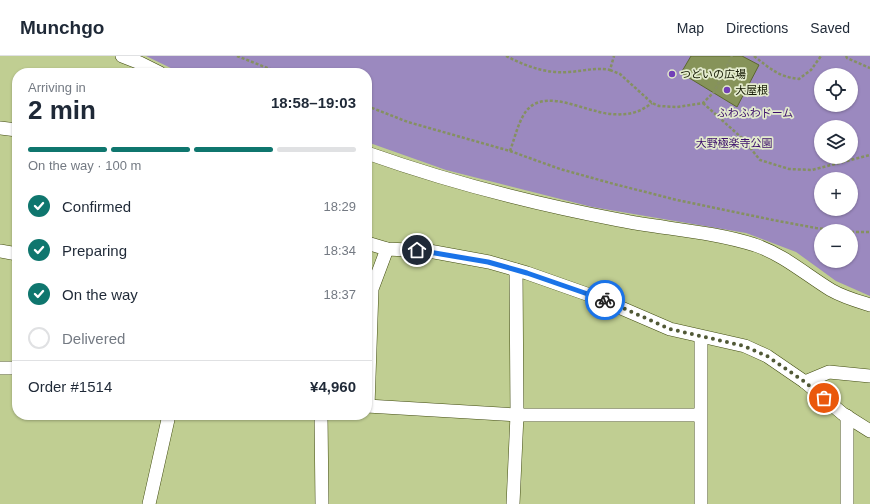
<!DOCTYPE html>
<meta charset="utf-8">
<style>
body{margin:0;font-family:Helvetica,"Noto Sans JP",sans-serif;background:#f2f2f3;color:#1f2937;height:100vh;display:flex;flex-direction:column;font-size:15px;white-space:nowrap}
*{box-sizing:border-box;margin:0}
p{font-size:13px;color:#747a83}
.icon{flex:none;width:22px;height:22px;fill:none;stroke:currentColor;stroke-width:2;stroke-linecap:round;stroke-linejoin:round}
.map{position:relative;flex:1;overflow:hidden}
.drawer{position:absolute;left:12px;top:12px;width:360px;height:352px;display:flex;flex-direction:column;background:#fff;border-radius:16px;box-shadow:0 1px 3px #0004}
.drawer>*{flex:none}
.buttons{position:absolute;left:814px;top:12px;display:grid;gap:8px}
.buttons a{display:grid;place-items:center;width:44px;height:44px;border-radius:50%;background:#fff;box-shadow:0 1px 3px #0004;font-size:20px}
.pin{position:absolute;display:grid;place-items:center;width:34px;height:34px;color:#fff;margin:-17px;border:2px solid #fff;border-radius:50%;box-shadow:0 1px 4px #0007}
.courier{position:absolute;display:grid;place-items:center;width:40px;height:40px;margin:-20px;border:3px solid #1a73e8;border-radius:50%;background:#fff;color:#222;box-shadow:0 1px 5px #0007}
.head em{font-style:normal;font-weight:800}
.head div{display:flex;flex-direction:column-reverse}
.head{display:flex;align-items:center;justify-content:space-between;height:68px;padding:0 16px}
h1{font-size:26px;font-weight:800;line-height:30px}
.bar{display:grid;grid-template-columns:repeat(4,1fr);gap:6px 4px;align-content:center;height:48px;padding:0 16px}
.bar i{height:5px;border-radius:3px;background:#e0e1e3}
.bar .selected{background:#0f766e}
.bar p{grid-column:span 4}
.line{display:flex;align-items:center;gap:10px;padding:0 16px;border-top:1px solid #e0e1e3}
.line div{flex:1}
ol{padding:0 16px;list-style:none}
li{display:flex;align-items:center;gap:12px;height:44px}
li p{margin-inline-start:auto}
li .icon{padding:4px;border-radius:50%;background:#0f766e;color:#fff;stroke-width:4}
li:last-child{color:#747a83}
li i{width:22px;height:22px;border:2px solid #e0e1e3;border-radius:50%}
header{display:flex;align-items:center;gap:24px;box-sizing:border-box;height:56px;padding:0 20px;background:#fff;border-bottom:1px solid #e0e1e3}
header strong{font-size:19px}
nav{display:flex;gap:22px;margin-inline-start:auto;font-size:14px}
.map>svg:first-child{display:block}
.green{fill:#9b89bf;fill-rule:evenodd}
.building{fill:#869359;stroke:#5b672e}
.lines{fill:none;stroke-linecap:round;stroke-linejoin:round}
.minor-casing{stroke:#404b0f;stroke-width:14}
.path{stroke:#859061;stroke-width:2.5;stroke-dasharray:3 2;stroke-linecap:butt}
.minor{stroke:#fff;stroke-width:13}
.done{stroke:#515936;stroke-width:4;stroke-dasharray:0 7.2}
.route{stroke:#1a73e8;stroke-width:5}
.poi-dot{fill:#7240b7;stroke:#e3ebcd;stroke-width:1.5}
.labels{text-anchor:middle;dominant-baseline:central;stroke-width:3.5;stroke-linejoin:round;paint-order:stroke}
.poi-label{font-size:11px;fill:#151a04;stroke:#e3ebcd;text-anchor:start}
.park-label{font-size:11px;fill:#3b0e6b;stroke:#e3ebcd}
</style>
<header>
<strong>Munchgo</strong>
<nav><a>Map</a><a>Directions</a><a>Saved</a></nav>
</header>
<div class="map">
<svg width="870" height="448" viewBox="0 0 870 448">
<rect width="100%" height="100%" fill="#c0ce92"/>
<!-- green -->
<path class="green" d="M 146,0 L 870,0 L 870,240 L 836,225 L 796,196 L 746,177 L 592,151 L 446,114 L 367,86 L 367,17 L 181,17 ZM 821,19 L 851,19 L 851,49 L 821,49 ZM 821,71 L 851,71 L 851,101 L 821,101 ZM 821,123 L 851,123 L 851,153 L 821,153 ZM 821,175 L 851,175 L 851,205 L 821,205 Z"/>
<!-- building -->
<polygon class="building" points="691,0 742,0 759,9 737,51 681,17"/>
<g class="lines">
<defs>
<g id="minor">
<polyline points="122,0 140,7 160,17"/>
<polyline points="0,72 17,74"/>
<path d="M 367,97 C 449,126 534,148 619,164 C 664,173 711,175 755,189 C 784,199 805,218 831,234 C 843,241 857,245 870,249"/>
<polyline points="367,187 387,193 429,195 489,206 527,217 598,242 670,273 745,290 767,300 805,326 843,358 870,375"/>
<polyline points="0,195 17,198"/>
<polyline points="0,312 17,312"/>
<polyline points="805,326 829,316 870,320"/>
<polyline points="367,350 517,359 700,359"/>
<polyline points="368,350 372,233 387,193"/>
<polyline points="321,359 322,448"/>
<polyline points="149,448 169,359"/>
<polyline points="513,448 517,359 516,214"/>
<polyline points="701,448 701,281"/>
<polyline points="847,448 847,360"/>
</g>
</defs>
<!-- minor casing -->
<use href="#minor" class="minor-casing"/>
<!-- path -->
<g class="path">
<polyline points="237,0 280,17"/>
<path d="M 506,0 C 526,10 546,18 569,16 C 584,15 596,11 610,14 L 614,0"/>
<path d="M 754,0 C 769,12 779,21 799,23 L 811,14 L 821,0"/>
<polyline points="846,0 847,2 870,12"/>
<polyline points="610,14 620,18 652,47 659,50 677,51 703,47 714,36 732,0"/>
<polyline points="703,47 743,83 760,104 789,113 812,114 870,99"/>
<polyline points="367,50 408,66 510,95 560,113 614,128 677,144 773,164 816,172 845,175"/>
<path d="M 510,95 C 514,84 517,71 523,60 C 538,32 573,50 596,55 C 605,58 617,59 627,58 C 636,57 644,53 652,47"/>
<polyline points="851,176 870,176"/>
</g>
<!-- minor -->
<use href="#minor" class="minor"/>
</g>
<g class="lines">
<!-- done -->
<polyline class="done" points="605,244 670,273 744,290 767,300 805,326 824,342"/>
<!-- route -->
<polyline class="route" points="417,194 488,206 527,217 605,244"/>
</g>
<!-- markers -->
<g class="poi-dot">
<circle cx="672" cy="18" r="4"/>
<circle cx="727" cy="34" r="4"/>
</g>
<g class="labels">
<!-- poi labels -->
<g class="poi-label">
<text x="680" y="18">つどいの広場</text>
<text x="735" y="34">大屋根</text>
</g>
<!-- park labels -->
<g class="park-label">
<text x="755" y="57">ふわふわドーム</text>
<text x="734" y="87">大野極楽寺公園</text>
</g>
</g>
</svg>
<div class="buttons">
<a><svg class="icon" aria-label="locate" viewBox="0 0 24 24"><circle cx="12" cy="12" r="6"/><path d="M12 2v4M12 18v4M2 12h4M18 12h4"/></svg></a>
<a><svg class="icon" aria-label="layers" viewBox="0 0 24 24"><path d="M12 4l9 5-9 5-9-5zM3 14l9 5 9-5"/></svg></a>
<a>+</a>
<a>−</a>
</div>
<div class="pin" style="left:824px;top:342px;background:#ea580c"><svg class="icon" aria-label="bag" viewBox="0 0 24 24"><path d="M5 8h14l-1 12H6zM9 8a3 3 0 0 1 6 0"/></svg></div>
<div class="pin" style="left:417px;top:194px;background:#1f2937"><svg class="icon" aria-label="home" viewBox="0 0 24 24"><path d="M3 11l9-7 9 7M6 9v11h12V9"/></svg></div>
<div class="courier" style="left:605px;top:244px"><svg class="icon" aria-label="bike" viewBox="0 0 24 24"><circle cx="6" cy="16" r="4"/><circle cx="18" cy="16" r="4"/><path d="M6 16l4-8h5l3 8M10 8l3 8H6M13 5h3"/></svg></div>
<section class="drawer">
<div class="head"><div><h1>2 min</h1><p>Arriving in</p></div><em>18:58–19:03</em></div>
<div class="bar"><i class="selected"></i><i class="selected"></i><i class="selected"></i><i></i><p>On the way · 100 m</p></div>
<ol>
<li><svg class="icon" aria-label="check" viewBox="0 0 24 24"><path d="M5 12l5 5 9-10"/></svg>Confirmed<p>18:29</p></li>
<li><svg class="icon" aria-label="check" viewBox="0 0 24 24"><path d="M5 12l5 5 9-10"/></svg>Preparing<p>18:34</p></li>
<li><svg class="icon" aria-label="check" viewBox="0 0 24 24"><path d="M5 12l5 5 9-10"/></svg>On the way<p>18:37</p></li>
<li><i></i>Delivered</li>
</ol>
<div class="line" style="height:52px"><div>Order #1514</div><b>¥4,960</b></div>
</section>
</div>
